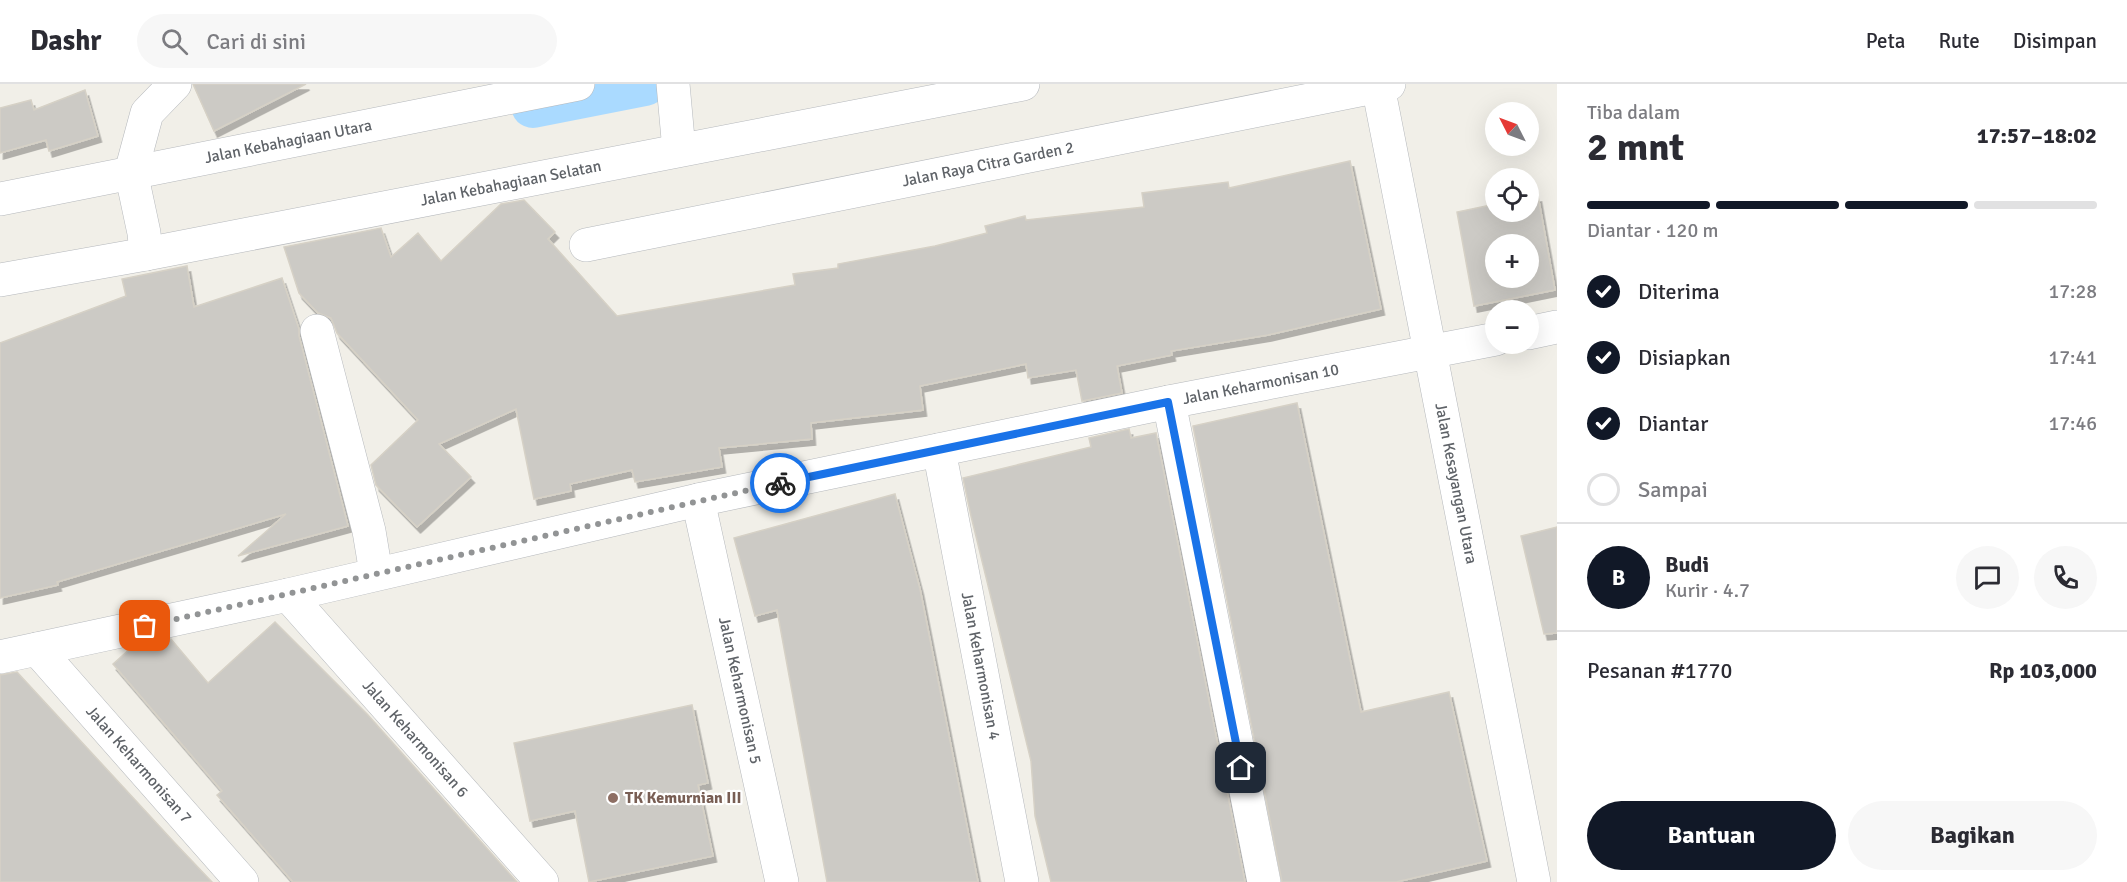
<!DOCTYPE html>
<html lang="id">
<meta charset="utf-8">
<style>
body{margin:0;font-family:Signika,sans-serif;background:#f7f7f7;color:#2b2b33;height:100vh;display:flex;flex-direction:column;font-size:22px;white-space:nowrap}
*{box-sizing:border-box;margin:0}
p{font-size:20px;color:#7c7c81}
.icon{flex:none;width:33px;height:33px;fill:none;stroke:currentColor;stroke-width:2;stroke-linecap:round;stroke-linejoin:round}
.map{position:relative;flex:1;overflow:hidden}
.sheet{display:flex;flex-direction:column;background:#fff;width:570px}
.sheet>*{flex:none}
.needle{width:39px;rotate:312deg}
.fabs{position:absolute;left:1485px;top:18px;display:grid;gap:12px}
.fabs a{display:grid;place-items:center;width:54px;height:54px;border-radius:50%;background:#fff;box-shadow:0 6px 24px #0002;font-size:30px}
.pin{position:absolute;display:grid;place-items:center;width:51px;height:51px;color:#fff;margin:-26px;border-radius:12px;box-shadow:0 3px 9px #0006}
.courier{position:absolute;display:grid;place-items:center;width:60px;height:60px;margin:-30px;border:4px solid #1a73e8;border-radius:50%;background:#fff;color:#222;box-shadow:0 2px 8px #0007}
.head em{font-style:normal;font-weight:700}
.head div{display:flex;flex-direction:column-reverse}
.head{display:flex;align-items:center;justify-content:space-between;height:102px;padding:0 30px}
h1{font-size:39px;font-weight:700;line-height:45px}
.bar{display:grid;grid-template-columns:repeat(4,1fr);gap:9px 6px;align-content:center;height:72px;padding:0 30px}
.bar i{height:8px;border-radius:4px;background:#e1e1e2}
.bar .active{background:#111827}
.bar p{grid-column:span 4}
.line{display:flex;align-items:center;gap:15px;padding:0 30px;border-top:2px solid #e1e1e2}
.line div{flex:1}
.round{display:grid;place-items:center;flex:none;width:63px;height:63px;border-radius:32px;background:#f7f7f7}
ol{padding:0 30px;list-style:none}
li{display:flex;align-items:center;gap:18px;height:66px}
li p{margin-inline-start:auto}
li .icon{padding:6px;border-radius:50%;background:#111827;color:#fff;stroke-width:4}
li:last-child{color:#7c7c81}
li i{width:33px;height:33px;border:3px solid #e1e1e2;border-radius:50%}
.action{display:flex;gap:12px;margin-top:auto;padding:12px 30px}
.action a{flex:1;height:69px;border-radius:36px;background:#111827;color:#fff;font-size:24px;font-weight:700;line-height:69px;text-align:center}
.action a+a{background:#f7f7f7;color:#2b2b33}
header{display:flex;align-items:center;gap:36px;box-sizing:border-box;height:84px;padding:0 30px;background:#fff;border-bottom:2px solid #e1e1e2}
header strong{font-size:28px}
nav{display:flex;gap:33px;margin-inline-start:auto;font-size:21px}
.search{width:420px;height:54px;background:#f7f7f7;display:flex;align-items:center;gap:15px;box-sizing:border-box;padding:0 21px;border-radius:33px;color:#7c7c81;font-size:22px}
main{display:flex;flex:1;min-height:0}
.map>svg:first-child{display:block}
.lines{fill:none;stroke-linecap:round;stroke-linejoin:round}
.canal{stroke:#aadaff;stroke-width:44}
.building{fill:#cccac5;stroke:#d6d1c6;stroke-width:1.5;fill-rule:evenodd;filter:url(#shadow)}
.minor-casing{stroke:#b5b8bc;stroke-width:34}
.minor{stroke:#fff;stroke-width:33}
.done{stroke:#929495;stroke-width:6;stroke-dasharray:0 10.8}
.route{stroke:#1a73e8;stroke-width:8}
.education-dot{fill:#8d6e63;stroke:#fff;stroke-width:2}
.labels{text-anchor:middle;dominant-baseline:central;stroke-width:4.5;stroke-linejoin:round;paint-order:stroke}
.street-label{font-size:16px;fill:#5f6368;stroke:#fff}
.education-label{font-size:16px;font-weight:bold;fill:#785e54;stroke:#fff;text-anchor:start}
</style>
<header>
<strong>Dashr</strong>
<div class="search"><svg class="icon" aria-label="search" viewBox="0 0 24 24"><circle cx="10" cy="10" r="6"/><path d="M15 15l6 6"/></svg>Cari di sini</div>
<nav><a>Peta</a><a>Rute</a><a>Disimpan</a></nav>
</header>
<main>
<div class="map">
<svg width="1557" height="798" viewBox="0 0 1557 798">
<defs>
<filter id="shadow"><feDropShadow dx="3.5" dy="6" stdDeviation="0" flood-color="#0004"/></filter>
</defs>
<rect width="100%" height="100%" fill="#f1efe8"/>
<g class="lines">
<!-- canal -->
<polyline class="canal" points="533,22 645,0"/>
</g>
<!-- building -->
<g class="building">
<polygon points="193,0 306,0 214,47"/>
<polygon points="85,6 98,52 49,67 46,56 0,69 0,24 31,16 34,26"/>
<polygon points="1350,77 1381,225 1268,251 1171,267 1172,271 1117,282 1122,309 1082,317 1076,286 1028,294 1026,280 920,302 923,326 811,339 812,355 719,364 722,383 635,398 632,386 570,400 571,407 534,415 516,325 439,360 471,393 417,443 376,401 371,381 418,336 337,249 331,234 318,229 299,209 284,163 381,144 391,173 418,149 441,177 501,120 524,116 555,148 548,155 617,232 795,201 793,190 838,184 838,180 935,162 987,149 985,142 1025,132 1026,136 1144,123 1142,109 1228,98 1229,104"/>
<path d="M 1538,112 L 1555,206 L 1474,222 L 1457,128 L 1496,120 L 1496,128 L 1528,128 L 1528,114 ZM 1496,160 L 1528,160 L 1528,194 L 1496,194 Z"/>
<polygon points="187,182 194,223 282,194 299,245 299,252 348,442 238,472 286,430 57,498 58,501 0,514 0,259 126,212 122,195"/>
<polygon points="1297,319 1361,628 1449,608 1487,777 1396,798 1282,798 1193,342"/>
<polygon points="1129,345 1131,354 1156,349 1245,798 1051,798 1035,732 1031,677 971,432 963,394 1091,363 1089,354"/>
<polygon points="895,410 920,505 978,798 827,798 777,526 755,532 734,454"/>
<polygon points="1557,443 1557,549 1544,550 1521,452"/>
<polygon points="275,538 368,631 517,798 293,798 217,711 222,707 113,580 131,564 171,555 208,599"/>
<polygon points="17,588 174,758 212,798 0,798 0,591"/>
<polygon points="692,621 708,699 698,701 713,772 589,798 575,727 530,737 514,659"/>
</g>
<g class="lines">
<defs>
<g id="minor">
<polyline points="673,0 679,66"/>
<path id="s1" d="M 1378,2 L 1534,798"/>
<path id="s2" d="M 0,115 L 578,0"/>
<path id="s3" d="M 586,161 L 1389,0"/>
<polyline points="146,170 144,149 131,88 147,29 175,0"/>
<path id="s4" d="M 0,196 L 146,170 L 1023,0"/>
<polyline points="317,247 369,447 376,489"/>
<polyline points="1528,249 1557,243"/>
<polyline points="1169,318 1264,798"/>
<path id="s5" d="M 939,366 L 1022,798"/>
<path id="s6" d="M 698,416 L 782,798"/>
<path id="s7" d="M 288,511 L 542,798"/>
<path id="s8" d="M 37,565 L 242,798"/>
<path id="s9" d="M 0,573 L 288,511 L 698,416 L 1169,318 L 1496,255"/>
</g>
</defs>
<!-- minor casing -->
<use href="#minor" class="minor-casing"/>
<!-- minor -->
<use href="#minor" class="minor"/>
</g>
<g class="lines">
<!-- done -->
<polyline class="done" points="145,542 780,399"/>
<!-- route -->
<polyline class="route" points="780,399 1168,318 1241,684"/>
</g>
<!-- markers -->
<circle class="education-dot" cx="613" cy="714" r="6"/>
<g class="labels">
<!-- street labels -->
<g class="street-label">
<text stroke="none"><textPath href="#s2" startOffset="294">Jalan Kebahagiaan Utara</textPath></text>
<text stroke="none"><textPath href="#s3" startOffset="410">Jalan Raya Citra Garden 2</textPath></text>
<text stroke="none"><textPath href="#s4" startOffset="520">Jalan Kebahagiaan Selatan</textPath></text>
<text stroke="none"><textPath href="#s9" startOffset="1290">Jalan Keharmonisan 10</textPath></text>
<text stroke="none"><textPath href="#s1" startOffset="405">Jalan Kesayangan Utara</textPath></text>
<text stroke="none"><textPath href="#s5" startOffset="220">Jalan Keharmonisan 4</textPath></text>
<text stroke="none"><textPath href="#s6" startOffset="195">Jalan Keharmonisan 5</textPath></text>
<text stroke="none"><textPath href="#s7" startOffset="192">Jalan Keharmonisan 6</textPath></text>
<text stroke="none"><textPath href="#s8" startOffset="154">Jalan Keharmonisan 7</textPath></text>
</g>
<!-- education labels -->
<g class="education-label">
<text x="625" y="714">TK Kemurnian III</text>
</g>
</g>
</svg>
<div class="fabs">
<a><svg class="needle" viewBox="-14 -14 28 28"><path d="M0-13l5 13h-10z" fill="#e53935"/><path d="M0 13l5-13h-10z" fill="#7c7c81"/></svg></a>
<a><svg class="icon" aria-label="locate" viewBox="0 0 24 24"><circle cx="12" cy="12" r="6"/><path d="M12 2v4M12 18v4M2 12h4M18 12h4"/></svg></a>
<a>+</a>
<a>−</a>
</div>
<div class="pin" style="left:145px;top:542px;background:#ea580c"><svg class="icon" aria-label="bag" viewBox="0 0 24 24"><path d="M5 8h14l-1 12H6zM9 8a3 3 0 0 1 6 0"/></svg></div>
<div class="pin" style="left:1241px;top:684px;background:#1f2937"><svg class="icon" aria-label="home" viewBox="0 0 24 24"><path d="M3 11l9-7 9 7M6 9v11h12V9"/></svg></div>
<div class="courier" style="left:780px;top:399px"><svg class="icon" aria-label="bike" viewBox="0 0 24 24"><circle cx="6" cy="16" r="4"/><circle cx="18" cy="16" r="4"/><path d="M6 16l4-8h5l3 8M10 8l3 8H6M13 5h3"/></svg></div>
</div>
<section class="sheet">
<div class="head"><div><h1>2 mnt</h1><p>Tiba dalam</p></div><em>17:57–18:02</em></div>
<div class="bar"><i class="active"></i><i class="active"></i><i class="active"></i><i></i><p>Diantar · 120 m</p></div>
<ol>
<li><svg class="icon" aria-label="check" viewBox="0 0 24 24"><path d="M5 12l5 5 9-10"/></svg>Diterima<p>17:28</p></li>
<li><svg class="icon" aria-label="check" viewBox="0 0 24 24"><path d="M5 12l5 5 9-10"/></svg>Disiapkan<p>17:41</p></li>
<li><svg class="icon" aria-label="check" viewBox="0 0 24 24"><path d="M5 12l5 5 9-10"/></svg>Diantar<p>17:46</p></li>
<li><i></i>Sampai</li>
</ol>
<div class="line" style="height:108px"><b class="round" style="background:#111827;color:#fff">B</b><div><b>Budi</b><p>Kurir · 4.7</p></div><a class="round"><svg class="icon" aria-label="chat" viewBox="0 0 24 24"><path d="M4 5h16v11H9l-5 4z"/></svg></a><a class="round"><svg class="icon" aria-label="phone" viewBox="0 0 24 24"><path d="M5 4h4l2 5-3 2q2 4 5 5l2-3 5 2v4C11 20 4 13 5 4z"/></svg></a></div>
<div class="line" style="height:78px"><div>Pesanan #1770</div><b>Rp 103,000</b></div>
<div class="action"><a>Bantuan</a><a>Bagikan</a></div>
</section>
</main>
